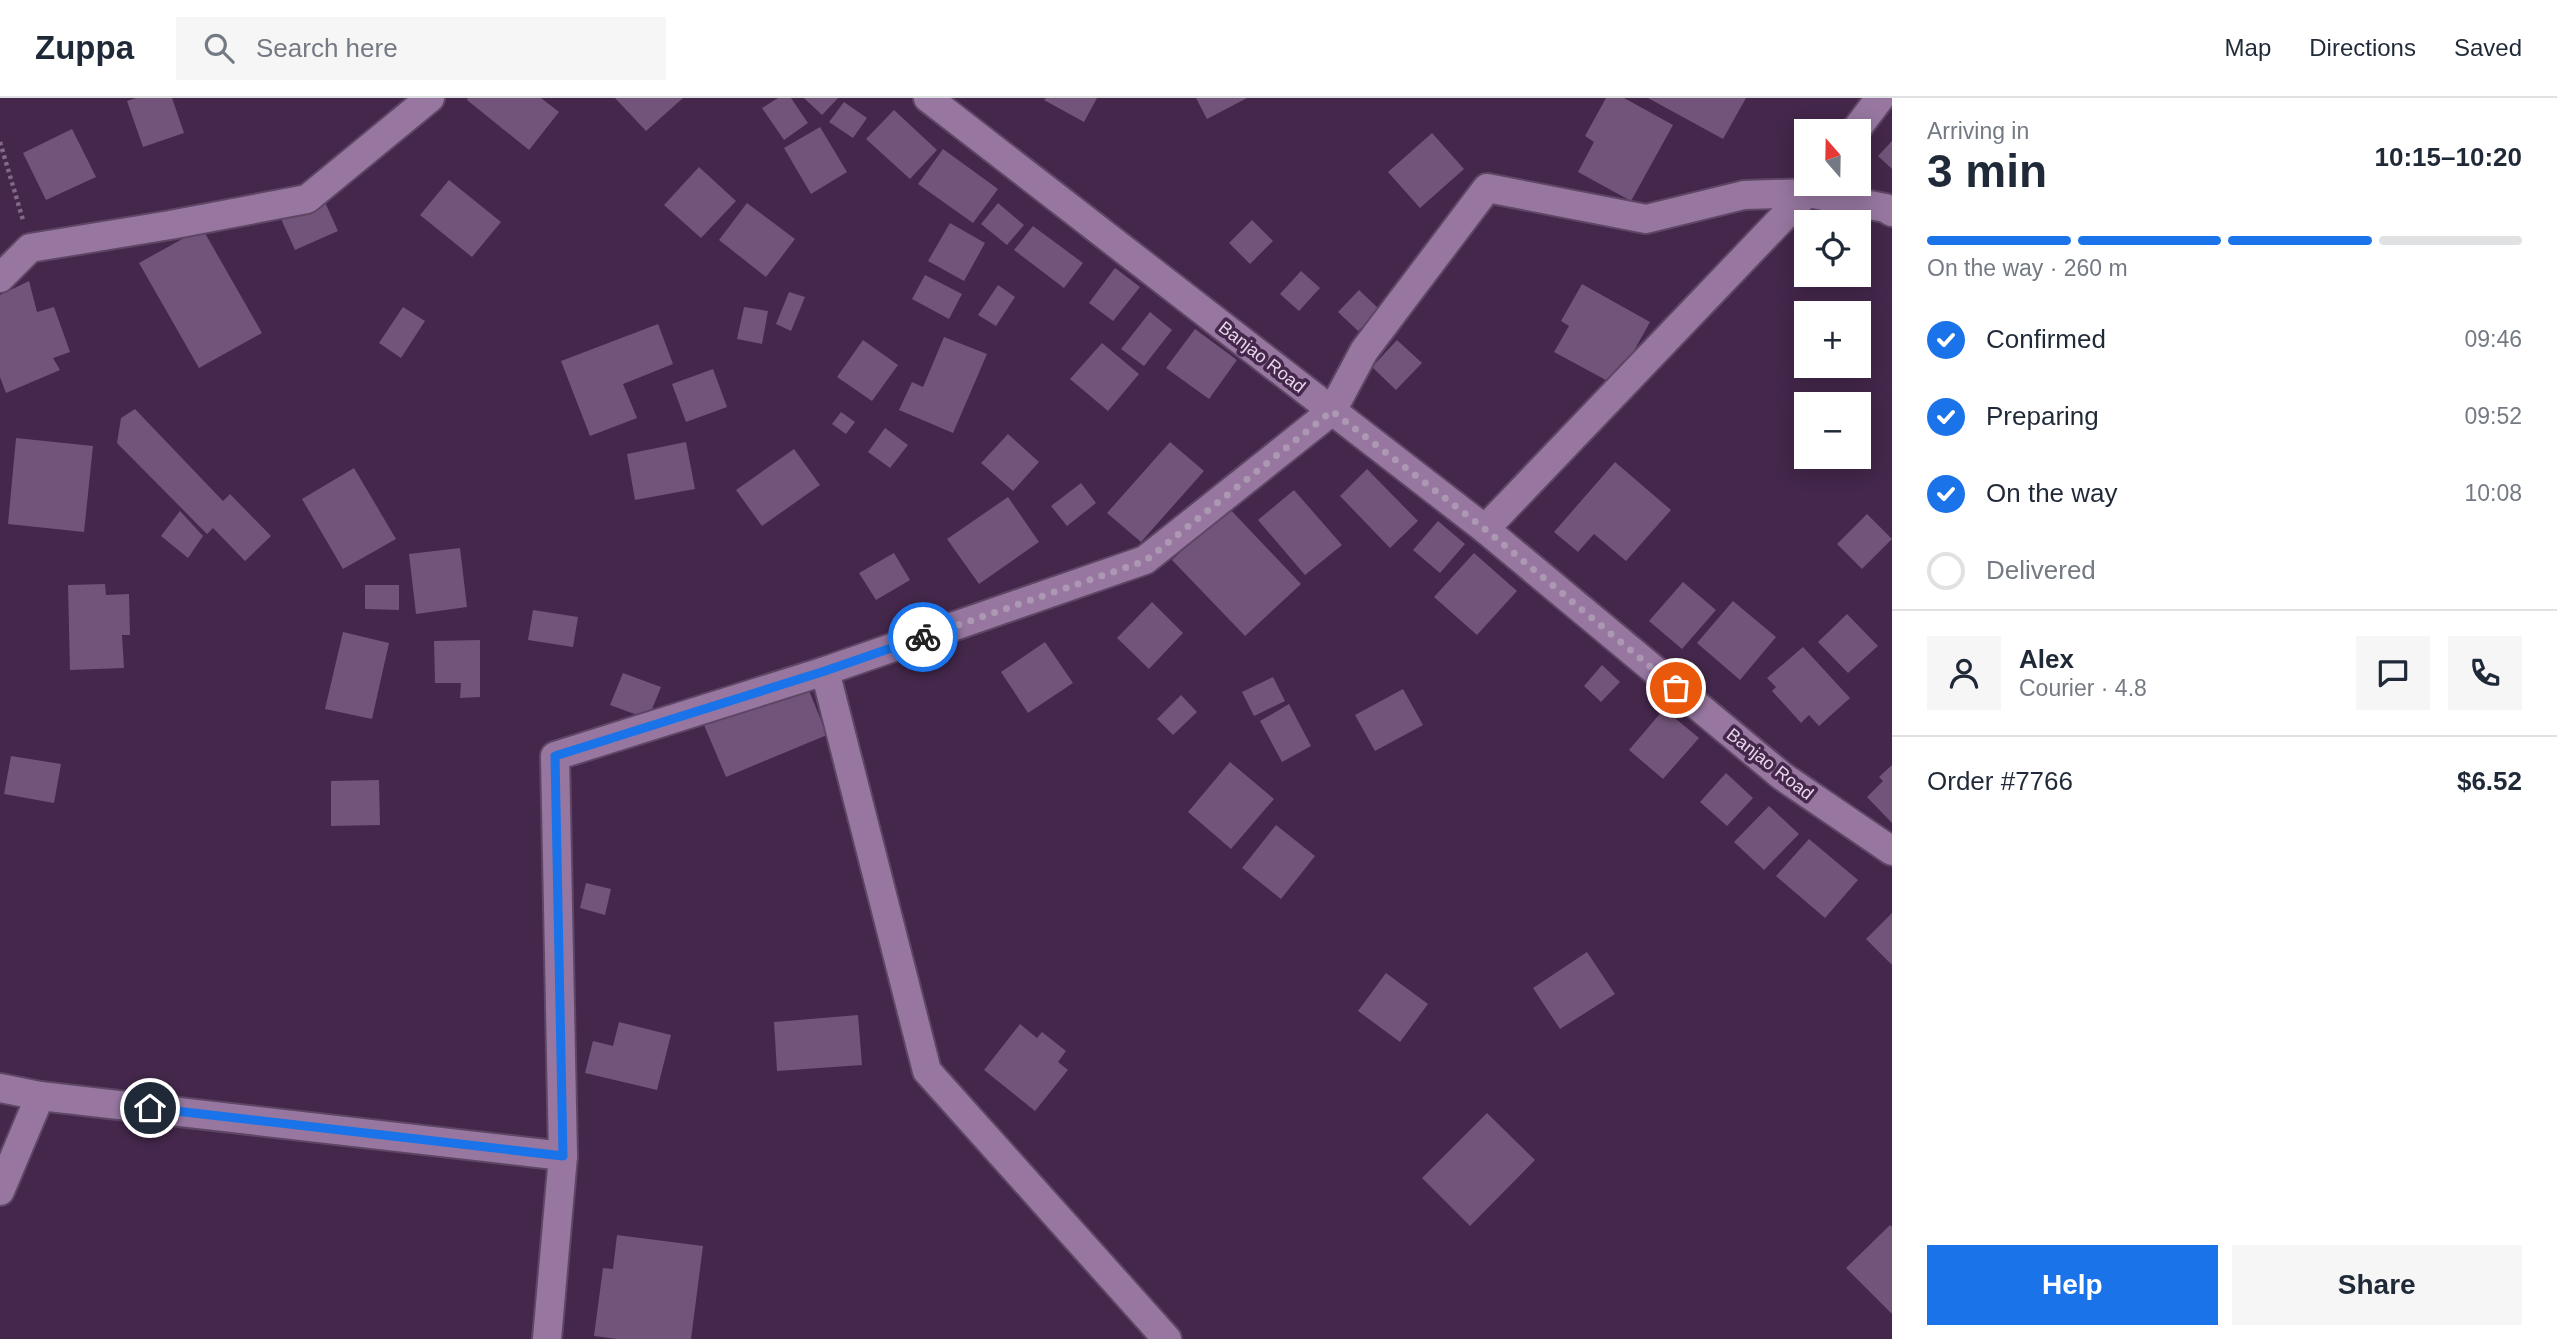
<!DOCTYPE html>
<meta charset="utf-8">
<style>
body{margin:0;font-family:Arial,sans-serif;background:#f6f6f7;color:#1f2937;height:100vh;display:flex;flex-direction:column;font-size:26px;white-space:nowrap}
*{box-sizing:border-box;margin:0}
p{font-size:23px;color:#747a83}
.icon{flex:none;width:38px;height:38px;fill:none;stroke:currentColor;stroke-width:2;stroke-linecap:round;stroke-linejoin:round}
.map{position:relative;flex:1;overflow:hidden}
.sheet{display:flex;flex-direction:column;background:#fff;width:665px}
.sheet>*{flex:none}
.needle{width:46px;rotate:340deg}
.tools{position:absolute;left:1794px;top:21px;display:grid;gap:14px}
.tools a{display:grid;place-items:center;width:77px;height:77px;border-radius:0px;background:#fff;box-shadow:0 4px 18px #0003;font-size:35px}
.pin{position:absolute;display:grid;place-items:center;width:60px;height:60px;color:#fff;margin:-30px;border:4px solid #fff;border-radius:50%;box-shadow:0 2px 7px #0007}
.courier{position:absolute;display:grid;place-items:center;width:70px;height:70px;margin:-35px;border:5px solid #1a73e8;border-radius:50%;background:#fff;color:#222;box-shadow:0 2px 9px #0007}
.head em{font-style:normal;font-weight:700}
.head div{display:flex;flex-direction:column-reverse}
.head{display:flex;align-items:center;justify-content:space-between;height:119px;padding:0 35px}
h1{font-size:46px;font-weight:700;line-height:52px}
.bar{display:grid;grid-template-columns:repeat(4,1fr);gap:10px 7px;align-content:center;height:84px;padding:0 35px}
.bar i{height:9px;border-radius:5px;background:#e0e1e3}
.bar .on{background:#1a73e8}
.bar p{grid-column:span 4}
.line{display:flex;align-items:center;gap:18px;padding:0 35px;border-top:2px solid #e0e1e3}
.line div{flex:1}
.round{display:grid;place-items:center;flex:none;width:74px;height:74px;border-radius:0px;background:#f6f6f7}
ol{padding:0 35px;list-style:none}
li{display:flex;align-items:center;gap:21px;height:77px}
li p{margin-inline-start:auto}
li .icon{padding:7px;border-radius:50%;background:#1a73e8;color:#fff;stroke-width:4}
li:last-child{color:#747a83}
li i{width:38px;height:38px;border:4px solid #e0e1e3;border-radius:50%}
.button{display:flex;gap:14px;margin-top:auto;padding:14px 35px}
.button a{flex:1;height:80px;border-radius:0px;background:#1a73e8;color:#fff;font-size:28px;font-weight:700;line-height:80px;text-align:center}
.button a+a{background:#f6f6f7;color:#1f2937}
header{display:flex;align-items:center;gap:42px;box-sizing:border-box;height:98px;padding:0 35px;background:#fff;border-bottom:2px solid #e0e1e3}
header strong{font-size:33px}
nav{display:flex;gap:38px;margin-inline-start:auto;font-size:24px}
.search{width:490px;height:63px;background:#f6f6f7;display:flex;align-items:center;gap:18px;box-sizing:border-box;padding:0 24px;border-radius:0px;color:#747a83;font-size:26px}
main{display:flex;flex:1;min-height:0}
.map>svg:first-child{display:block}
.building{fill:#725379}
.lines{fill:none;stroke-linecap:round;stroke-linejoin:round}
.street-casing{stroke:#5e4664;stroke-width:32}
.path{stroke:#816987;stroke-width:4.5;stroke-dasharray:3.5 3.5;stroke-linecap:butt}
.street{stroke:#9777a0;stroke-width:28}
.done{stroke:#ad98b3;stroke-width:7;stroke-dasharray:0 12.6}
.route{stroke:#1a73e8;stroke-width:9}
.labels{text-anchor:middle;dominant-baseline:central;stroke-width:7;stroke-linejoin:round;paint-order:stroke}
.street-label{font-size:18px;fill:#e6d5eb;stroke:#44274b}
</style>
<header>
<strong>Zuppa</strong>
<div class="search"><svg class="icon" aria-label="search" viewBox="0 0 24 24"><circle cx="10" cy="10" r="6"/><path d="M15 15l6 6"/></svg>Search here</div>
<nav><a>Map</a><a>Directions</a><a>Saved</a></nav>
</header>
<main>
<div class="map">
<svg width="1892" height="1241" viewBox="0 0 1892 1241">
<rect width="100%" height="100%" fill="#44274b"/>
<!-- building -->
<g class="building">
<polygon points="136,0 172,0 184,35 143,49 127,3"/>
<polygon points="468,0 541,0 559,14 529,52 467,2"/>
<polygon points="615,0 683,0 646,33"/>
<polygon points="778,0 791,0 808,25 784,42 762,10"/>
<polygon points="804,0 838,0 822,17"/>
<polygon points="1046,0 1097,0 1084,24 1044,2"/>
<polygon points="1196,0 1247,0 1207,21"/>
<polygon points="1606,0 1624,0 1673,27 1631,103 1578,74 1594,44 1585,38"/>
<polygon points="1648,0 1746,0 1723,41"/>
<polygon points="844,4 867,20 853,40 829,24"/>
<polygon points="894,12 937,52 910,81 866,41"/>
<polygon points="820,29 847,74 811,96 784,50"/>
<polygon points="72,31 96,79 46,102 23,55"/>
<polygon points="1432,35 1464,71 1420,110 1388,74"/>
<polygon points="1892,43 1892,71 1878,58"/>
<polygon points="943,51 998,91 973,125 918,86"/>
<polygon points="699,69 736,103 701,140 664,107"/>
<polygon points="449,82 501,124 472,159 420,117"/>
<polygon points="324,102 338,133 295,152 281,121"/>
<polygon points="747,105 795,141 766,179 719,142"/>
<polygon points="998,105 1024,127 1007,147 981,126"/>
<polygon points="1252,122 1273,143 1250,166 1229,145"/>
<polygon points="950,125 985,145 964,183 928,163"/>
<polygon points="1033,128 1083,165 1064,190 1014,152"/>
<polygon points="202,130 262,235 199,270 139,165"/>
<polygon points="1115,170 1140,189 1113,223 1089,205"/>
<polygon points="1301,173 1320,190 1299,213 1280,196"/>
<polygon points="925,177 962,196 949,221 912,201"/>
<polygon points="29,183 37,214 54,209 70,254 53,260 60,272 6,295 0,279 0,197"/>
<polygon points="1582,186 1650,224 1615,287 1554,254 1569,228 1561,223"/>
<polygon points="998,187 1015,199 996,228 978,217"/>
<polygon points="1359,192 1380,212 1358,233 1338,214"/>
<polygon points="789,194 805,199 791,233 776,226"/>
<polygon points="403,209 425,223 401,260 379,245"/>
<polygon points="744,209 768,213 762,246 737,241"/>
<polygon points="1150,214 1172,232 1144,268 1121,251"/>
<polygon points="658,226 673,266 623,286 637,320 590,338 561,263"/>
<polygon points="1195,231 1237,262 1209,301 1166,270"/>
<polygon points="944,239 987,256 953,335 899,312 912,284 923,289"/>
<polygon points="863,242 898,267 872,303 837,279"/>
<polygon points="1397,242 1422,265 1396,292 1372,269"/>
<polygon points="1102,245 1139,276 1108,313 1070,281"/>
<polygon points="713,271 727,309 686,324 672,286"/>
<polygon points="135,311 223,403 230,396 271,438 245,463 213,430 207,436 117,345 121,320"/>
<polygon points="841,314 855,324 846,336 832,326"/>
<polygon points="885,330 908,347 890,370 868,354"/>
<polygon points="1008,336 1039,364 1013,393 981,365"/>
<polygon points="16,340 93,348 84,434 8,426"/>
<polygon points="686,344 695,391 635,402 627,356"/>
<polygon points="1170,344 1204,373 1141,444 1107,415"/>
<polygon points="794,351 820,387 762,428 736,392"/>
<polygon points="1615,364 1671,412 1626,463 1594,436 1578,454 1554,434"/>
<polygon points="354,370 396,441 343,471 302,401"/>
<polygon points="1367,371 1418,423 1390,450 1340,398"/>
<polygon points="1081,385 1096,405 1067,428 1051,408"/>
<polygon points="1294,392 1342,447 1305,477 1258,422"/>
<polygon points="1008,399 1039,444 979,486 947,441"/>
<polygon points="1228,409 1301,486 1245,538 1172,462"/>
<polygon points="180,413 203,438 188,460 161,438"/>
<polygon points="1867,416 1892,441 1862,471 1837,446"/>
<polygon points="1438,423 1465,446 1440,475 1413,452"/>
<polygon points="460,450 467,509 416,516 409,456"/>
<polygon points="894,455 910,482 876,502 859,475"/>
<polygon points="1474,455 1517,493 1477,537 1434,499"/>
<polygon points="1683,484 1716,512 1682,551 1649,523"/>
<polygon points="105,486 106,497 129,496 130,537 122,537 124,570 70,572 68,487"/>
<polygon points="365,487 399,487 399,512 365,511"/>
<polygon points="1733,503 1776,539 1740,582 1697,545"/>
<polygon points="1152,504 1183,535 1149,571 1117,540"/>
<polygon points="533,512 578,519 573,549 528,542"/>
<polygon points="1847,516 1878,548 1848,575 1818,544"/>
<polygon points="343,534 389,545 372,621 325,611"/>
<polygon points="480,542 480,599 460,600 461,585 435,585 434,543"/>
<polygon points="1045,544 1073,585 1028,615 1001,574"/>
<polygon points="1803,549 1850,600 1819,628 1809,617 1801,625 1772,593 1776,589 1767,580"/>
<polygon points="1602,567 1620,584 1601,604 1584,588"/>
<polygon points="623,575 661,589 648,621 610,607"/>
<polygon points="1273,579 1285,603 1254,618 1242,594"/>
<polygon points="806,585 827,637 726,679 704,627"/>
<polygon points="1403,591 1423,627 1375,653 1355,617"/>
<polygon points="1181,597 1197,614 1173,637 1157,621"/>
<polygon points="1289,606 1311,648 1282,664 1260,623"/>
<polygon points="1664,611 1699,640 1663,681 1629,652"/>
<polygon points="11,658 61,666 54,705 4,696"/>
<polygon points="1230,664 1274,701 1231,751 1188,714"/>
<polygon points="1892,667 1892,725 1867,699 1883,683 1879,679"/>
<polygon points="1726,675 1753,700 1727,728 1700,704"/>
<polygon points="379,682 380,727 331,728 331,683"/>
<polygon points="1769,708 1799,736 1764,772 1734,744"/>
<polygon points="1276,727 1315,758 1281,801 1242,770"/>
<polygon points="1809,741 1858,782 1825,820 1776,778"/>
<polygon points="586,785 611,791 605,817 580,810"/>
<polygon points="1892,815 1892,867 1866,841"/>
<polygon points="1587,854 1615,896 1560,931 1533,890"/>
<polygon points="1386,875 1428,906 1400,944 1358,913"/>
<polygon points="858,917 862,967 777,973 774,924"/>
<polygon points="619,924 671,937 657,992 585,975 593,943 613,948"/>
<polygon points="1020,926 1037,940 1042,934 1066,953 1058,964 1068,972 1035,1013 984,972"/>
<polygon points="1487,1015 1535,1062 1470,1128 1422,1080"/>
<polygon points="1890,1127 1892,1129 1892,1216 1846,1170"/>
<polygon points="617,1137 703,1148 691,1241 617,1241 594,1238 603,1170 613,1171"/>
</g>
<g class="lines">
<defs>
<g id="street">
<polyline points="928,0 1485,431 1782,678 1892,753"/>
<polyline points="1855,33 1880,0"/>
<polyline points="0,180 30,150 170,127 307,101 430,0"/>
<polyline points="1485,431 1814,87"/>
<polyline points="825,573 927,973 1167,1241"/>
<polyline points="0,990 40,998 563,1058 555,658 825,573 1145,462 1332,313 1364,253 1487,90 1646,121 1744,97 1808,95 1885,110 1892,114"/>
<polyline points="0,1093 40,998"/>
<polyline points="547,1241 563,1058"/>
</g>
</defs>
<!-- street casing -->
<use href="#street" class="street-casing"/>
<!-- path -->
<polyline class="path" points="0,44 23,122"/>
<!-- street -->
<use href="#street" class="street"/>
</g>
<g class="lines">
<!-- done -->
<polyline class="done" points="923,539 1145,463 1332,313 1485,431 1676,590"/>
<!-- route -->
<polyline class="route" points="150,1010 563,1058 555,658 825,573 923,539"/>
</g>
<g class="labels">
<!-- street labels -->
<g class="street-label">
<text transform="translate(1262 259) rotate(38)">Banjao Road</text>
<text transform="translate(1770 666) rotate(38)">Banjao Road</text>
</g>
</g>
</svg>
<div class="tools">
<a><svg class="needle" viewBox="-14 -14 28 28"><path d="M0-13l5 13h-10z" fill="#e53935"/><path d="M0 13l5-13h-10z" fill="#747a83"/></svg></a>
<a><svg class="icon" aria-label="locate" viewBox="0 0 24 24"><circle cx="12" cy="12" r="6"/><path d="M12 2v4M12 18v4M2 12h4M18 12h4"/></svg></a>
<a>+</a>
<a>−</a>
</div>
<div class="pin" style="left:1676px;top:590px;background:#ea580c"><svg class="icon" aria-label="bag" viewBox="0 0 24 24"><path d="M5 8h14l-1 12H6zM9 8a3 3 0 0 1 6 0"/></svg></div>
<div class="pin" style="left:150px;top:1010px;background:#1f2937"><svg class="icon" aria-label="home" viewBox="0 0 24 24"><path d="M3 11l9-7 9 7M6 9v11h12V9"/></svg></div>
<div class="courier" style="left:923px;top:539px"><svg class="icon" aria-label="bike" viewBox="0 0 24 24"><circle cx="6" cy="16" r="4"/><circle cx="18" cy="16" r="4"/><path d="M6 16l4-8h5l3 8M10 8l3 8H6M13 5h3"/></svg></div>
</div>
<section class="sheet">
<div class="head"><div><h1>3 min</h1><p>Arriving in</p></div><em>10:15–10:20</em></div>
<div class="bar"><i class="on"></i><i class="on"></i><i class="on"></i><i></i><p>On the way · 260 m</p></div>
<ol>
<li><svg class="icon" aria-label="check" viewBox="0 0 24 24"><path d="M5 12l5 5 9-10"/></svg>Confirmed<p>09:46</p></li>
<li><svg class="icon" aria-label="check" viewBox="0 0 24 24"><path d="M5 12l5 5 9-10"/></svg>Preparing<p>09:52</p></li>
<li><svg class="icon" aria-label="check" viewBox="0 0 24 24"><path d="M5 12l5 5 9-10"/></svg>On the way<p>10:08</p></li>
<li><i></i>Delivered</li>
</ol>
<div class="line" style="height:126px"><a class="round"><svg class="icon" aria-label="person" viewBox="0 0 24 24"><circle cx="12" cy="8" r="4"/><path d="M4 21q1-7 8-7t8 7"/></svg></a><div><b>Alex</b><p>Courier · 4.8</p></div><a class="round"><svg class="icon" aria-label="chat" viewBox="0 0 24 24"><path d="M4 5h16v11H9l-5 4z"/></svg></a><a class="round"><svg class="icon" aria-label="phone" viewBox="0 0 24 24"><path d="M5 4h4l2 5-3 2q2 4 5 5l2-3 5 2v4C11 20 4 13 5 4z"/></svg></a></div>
<div class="line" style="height:91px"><div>Order #7766</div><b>$6.52</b></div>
<div class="button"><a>Help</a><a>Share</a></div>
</section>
</main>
